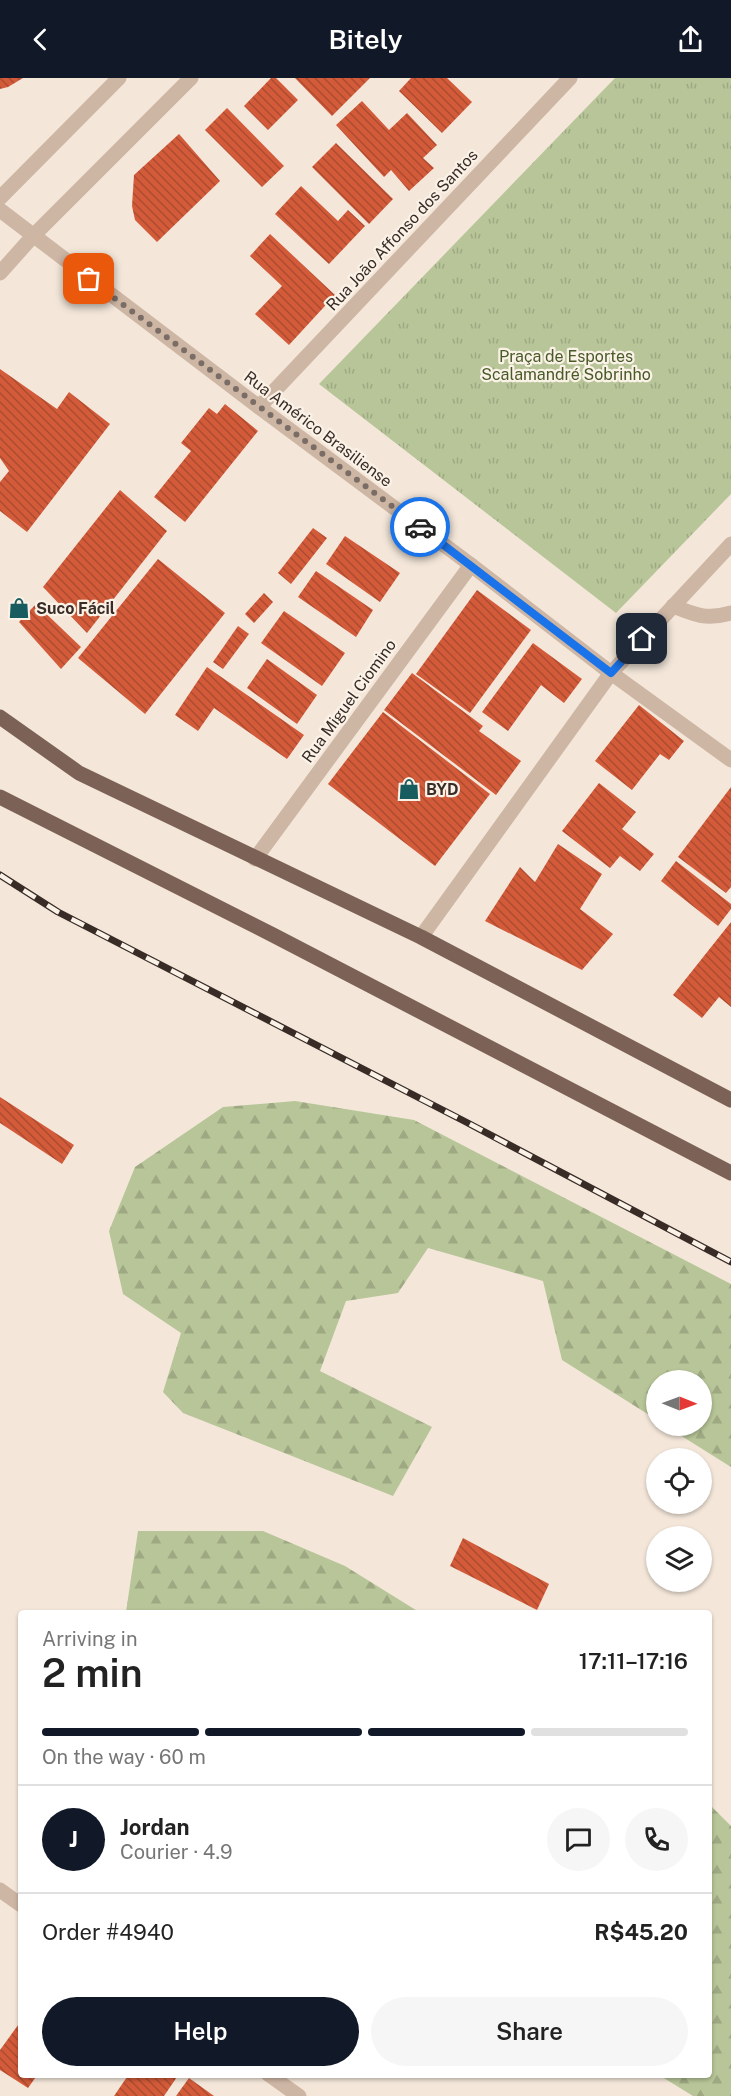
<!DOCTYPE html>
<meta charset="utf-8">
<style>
body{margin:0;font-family:"Public Sans",sans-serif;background:#f6f6f6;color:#222;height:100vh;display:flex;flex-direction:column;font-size:22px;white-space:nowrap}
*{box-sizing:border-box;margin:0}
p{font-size:20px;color:#767676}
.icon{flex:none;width:33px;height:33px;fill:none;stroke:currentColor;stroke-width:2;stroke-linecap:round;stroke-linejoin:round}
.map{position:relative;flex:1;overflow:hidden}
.drawer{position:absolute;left:18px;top:1532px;width:694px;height:468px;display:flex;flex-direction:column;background:#fff;border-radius:6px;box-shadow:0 2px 4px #0004}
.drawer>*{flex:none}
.needle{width:39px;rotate:91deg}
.fabs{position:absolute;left:646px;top:1292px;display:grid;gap:12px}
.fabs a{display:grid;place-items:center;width:66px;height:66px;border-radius:50%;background:#fff;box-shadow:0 2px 4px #0004;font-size:30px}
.pin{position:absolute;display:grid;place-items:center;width:51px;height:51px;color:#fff;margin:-26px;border-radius:12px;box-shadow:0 3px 9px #0006}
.courier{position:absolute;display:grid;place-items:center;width:60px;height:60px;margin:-30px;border:4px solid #1a73e8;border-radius:50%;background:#fff;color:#222;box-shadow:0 2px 8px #0007}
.summary em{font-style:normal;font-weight:600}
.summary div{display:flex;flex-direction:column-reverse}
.summary{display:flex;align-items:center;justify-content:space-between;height:102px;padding:0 24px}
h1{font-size:39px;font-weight:600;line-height:45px}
.bar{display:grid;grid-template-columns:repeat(4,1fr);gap:9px 6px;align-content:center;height:72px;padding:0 24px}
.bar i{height:8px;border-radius:4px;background:#e0e0e0}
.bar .active{background:#111827}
.bar p{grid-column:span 4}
.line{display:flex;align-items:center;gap:15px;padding:0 24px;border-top:2px solid #e0e0e0}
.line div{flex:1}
.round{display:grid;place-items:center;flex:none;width:63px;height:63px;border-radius:32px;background:#f6f6f6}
.button{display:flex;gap:12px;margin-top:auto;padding:12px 24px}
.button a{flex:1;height:69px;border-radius:36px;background:#111827;color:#fff;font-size:24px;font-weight:600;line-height:69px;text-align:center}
.button a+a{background:#f6f6f6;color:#222}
header{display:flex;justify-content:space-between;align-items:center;height:78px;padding:0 24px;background:#111827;color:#fff;font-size:27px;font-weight:600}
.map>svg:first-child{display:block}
.forest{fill:url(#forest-firs)}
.park{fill:url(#park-tufts)}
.building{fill:url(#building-back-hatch)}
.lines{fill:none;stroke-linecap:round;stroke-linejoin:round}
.minor{stroke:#ceb6a4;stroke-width:15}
.major{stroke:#7c6256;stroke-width:15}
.rail-casing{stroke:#392c27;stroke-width:7}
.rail{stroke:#fbf2e7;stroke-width:4.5;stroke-dasharray:14;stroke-linecap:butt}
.done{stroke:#7a6d66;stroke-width:6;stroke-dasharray:0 10.8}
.route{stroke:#1a73e8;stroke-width:8}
.labels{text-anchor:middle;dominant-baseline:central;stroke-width:4.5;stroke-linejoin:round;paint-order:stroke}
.street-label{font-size:16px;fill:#392c27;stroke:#fbf2e7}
.park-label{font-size:16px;fill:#485a28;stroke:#fbf2e7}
.poi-label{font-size:16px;font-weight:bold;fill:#392c27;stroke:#fbf2e7;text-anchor:start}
</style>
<header><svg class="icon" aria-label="back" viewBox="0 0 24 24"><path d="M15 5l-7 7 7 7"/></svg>Bitely<svg class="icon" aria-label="share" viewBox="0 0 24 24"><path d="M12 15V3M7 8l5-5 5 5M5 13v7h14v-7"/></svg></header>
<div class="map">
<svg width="731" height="2018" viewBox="0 0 731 2018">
<defs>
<pattern id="forest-firs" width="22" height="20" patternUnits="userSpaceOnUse" patternTransform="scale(1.5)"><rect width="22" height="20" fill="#b7c598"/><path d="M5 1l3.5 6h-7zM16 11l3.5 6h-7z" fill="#9ea983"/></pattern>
<pattern id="park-tufts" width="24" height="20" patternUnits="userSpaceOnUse" patternTransform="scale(1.5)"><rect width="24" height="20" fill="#b7c598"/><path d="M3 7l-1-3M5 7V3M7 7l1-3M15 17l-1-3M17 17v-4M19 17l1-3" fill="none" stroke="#9ea983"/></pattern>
<pattern id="building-back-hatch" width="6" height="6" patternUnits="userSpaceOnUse" patternTransform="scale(1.5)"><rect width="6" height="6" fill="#d35b39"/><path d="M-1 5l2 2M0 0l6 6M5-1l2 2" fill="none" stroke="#ac4b30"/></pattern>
</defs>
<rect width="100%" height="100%" fill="#f4e7da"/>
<!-- forest -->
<g class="forest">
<polygon points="295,1023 414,1042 731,1206 731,1389 664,1347 702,1347 702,1302 657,1302 657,1342 562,1282 543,1203 428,1170 398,1215 346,1223 320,1293 432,1349 393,1418 183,1335 163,1314 181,1255 123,1216 109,1153 135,1089 223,1029"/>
<polygon points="138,1453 263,1453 345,1488 419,1534 126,1534"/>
<polygon points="710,1727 731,1748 731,2018 693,2018 659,1997 710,1996"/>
</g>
<!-- park -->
<polygon class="park" points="615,0 731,0 731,416 616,535 319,306"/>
<!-- building -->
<g class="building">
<polygon points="0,0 23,0 8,9 0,11"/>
<polygon points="271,0 276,0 298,22 268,52 244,28"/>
<polygon points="295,0 370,0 332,38"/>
<polygon points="411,0 447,0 472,24 442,55 399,13"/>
<polygon points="362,23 389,52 407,35 437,67 423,80 434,90 409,113 391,92 384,99 336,47"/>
<polygon points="227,30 284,88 262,109 205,52"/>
<polygon points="179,56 220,103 157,164 135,142 132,128 134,97"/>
<polygon points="336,65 393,121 369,146 312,89"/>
<polygon points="301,108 338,143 348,132 365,148 329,186 275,136"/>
<polygon points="270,156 335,217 289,267 255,236 282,208 250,178"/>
<polygon points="0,291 57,331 69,314 110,346 27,454 0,433 0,404 9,393 0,380"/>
<polygon points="225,326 258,353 185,444 154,419 191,373 181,365 209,330 217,336"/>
<polygon points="120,412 167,453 87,555 43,509"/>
<polygon points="313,450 327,460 291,506 278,495"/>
<polygon points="345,458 400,495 380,524 326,486"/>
<polygon points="158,481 225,535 145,636 78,580"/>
<polygon points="316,493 373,532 356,559 298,519"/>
<polygon points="477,512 531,552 470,635 416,596"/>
<polygon points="264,515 273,524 254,545 245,536"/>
<polygon points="36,526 81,569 61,591 19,544"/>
<polygon points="284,533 345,575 322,608 261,565"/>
<polygon points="238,548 249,556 223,591 213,584"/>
<polygon points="533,565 582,601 564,625 541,607 508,653 482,634"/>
<polygon points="267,581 317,617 297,646 247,610"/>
<polygon points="207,589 304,657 287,681 214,630 198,653 175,637"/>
<polygon points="412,595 483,648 479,653 521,683 496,717 384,632"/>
<polygon points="639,627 684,663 669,682 660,676 632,712 595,683"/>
<polygon points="383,634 490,716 435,788 328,706"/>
<polygon points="599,705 636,734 622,751 654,776 640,793 620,778 610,790 562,753"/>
<polygon points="731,709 731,809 726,815 678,779"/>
<polygon points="558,766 602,796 580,831 613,856 582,892 485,843 520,789 535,804"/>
<polygon points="676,783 731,826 731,831 718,848 661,803"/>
<polygon points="731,844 731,929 719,919 702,940 673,917"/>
<polygon points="0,1019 74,1067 62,1086 0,1045"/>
<polygon points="463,1460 549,1506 537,1532 450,1488"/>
<polygon points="21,1943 21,1996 38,1996 28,2010 0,1992 0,1972"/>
<polygon points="129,1996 179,1996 164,2018 114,2018"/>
<polygon points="189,2000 214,2018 176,2018"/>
</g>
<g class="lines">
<!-- minor -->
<g class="minor">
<polyline points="0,120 119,0"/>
<polyline points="0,132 259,329 471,487 611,595 731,682"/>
<polyline points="0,195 33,158 191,0"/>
<polyline points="259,329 570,0"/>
<path d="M 673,528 C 695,537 707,542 731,535"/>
<polyline points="255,781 471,487"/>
<polyline points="421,859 611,595 731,466"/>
<polyline points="0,1812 21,1827"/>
<polyline points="268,1996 299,2018"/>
</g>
<!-- major -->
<g class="major">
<polyline points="0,639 79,695 421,859 731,1022"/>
<polyline points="0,719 273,857 731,1095"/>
</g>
<defs>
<polyline id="rail" points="0,797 58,834 464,1043 731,1184"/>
</defs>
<!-- rail casing -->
<use href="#rail" class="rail-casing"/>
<!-- rail -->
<use href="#rail" class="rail"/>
</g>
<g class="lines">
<!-- done -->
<polyline class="done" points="89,201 420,449"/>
<!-- route -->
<polyline class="route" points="420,449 611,595 642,561"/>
</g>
<!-- icons -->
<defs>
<symbol id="shop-bare" viewBox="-9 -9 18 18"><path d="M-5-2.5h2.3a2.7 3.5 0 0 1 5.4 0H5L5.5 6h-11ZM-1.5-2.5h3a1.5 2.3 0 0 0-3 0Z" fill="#175c5f" stroke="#fbf2e7" stroke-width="2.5" paint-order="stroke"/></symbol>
</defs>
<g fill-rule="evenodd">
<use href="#shop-bare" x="4" y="515" width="30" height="30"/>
<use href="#shop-bare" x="394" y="696" width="30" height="30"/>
</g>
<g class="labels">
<!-- street labels -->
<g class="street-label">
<text transform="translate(402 152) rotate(-47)">Rua João Affonso dos Santos</text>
<text transform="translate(318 351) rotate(37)">Rua Américo Brasiliense</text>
<text transform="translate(349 623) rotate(-54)">Rua Miguel Ciomino</text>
</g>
<!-- park labels -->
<g class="park-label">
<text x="566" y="278">Praça de Esportes<tspan x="566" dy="18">Scalamandré Sobrinho</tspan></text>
</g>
<!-- poi labels -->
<g class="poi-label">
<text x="36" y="530">Suco Fácil</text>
<text x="426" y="711">BYD</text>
</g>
</g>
</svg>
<div class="fabs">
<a><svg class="needle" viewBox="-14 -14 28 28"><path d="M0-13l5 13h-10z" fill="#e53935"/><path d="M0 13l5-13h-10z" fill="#767676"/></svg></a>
<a><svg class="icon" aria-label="locate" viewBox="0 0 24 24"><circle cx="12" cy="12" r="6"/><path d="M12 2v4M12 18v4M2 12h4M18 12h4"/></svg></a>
<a><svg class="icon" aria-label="layers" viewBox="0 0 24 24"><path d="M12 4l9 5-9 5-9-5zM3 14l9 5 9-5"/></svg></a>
</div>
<div class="pin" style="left:89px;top:201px;background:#ea580c"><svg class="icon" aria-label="bag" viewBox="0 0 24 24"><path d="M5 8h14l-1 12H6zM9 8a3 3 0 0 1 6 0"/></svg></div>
<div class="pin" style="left:642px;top:561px;background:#1f2937"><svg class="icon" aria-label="home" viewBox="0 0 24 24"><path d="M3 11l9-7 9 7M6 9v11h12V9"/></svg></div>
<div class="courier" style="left:420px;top:449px"><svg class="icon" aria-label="car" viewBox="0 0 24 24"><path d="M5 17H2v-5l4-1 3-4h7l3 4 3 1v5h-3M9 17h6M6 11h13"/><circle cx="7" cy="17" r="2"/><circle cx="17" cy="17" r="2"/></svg></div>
<section class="drawer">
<div class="summary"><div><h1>2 min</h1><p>Arriving in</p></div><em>17:11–17:16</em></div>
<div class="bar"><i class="active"></i><i class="active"></i><i class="active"></i><i></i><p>On the way · 60 m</p></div>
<div class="line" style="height:108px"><b class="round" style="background:#111827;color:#fff">J</b><div><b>Jordan</b><p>Courier · 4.9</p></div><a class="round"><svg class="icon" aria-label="chat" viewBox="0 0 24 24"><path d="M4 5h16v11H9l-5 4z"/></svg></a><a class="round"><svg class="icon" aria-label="phone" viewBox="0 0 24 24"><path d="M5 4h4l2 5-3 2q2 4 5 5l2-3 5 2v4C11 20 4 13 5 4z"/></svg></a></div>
<div class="line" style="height:78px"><div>Order #4940</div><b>R$45.20</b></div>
<div class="button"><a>Help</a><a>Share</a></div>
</section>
</div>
